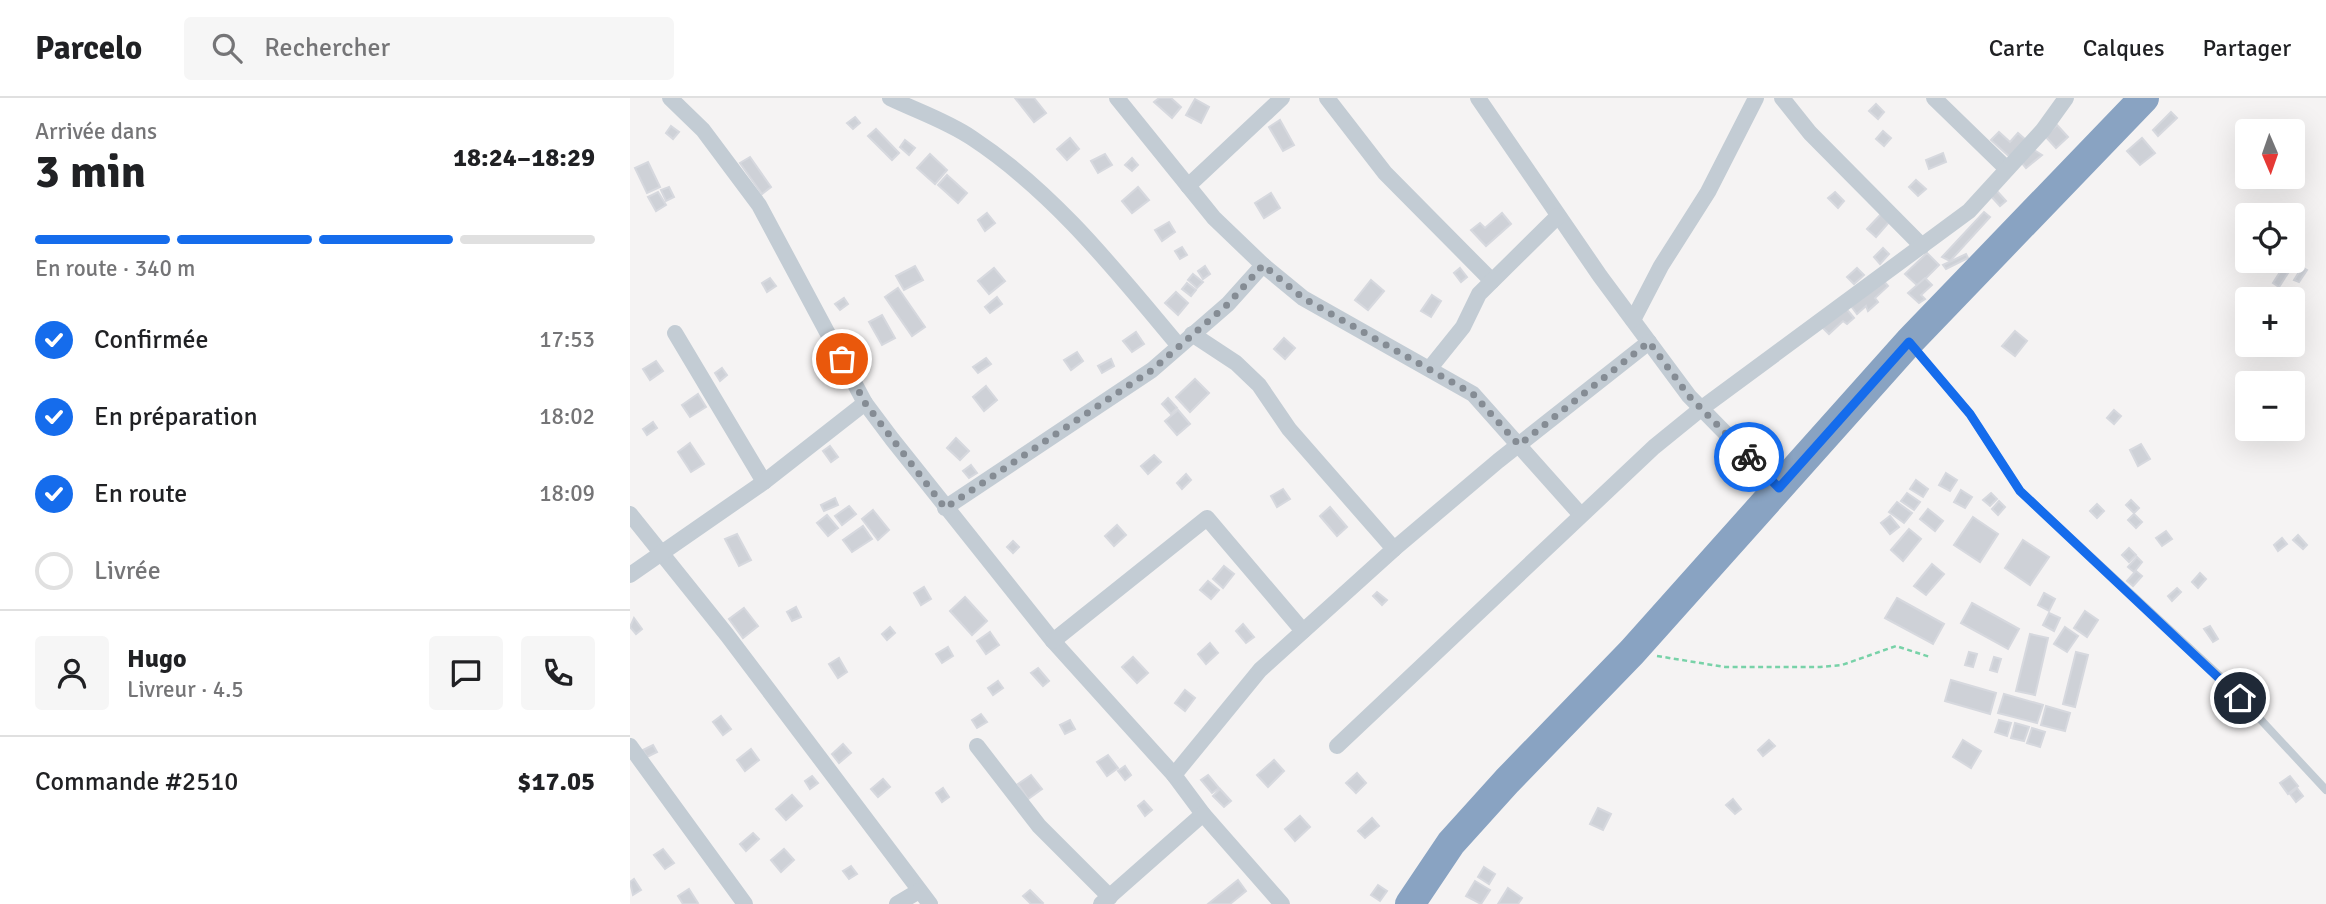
<!DOCTYPE html>
<html lang="fr">
<meta charset="utf-8">
<style>
body{margin:0;font-family:Signika,sans-serif;background:#f6f6f6;color:#202124;height:100vh;display:flex;flex-direction:column;font-size:26px;white-space:nowrap}
*{box-sizing:border-box;margin:0}
p{font-size:23px;color:#757577}
.icon{flex:none;width:38px;height:38px;fill:none;stroke:currentColor;stroke-width:2;stroke-linecap:round;stroke-linejoin:round}
.map{position:relative;flex:1;overflow:hidden}
.panel{display:flex;flex-direction:column;background:#fff;width:630px}
.panel>*{flex:none}
.needle{width:46px;rotate:178deg}
.buttons{position:absolute;left:1605px;top:21px;display:grid;gap:14px}
.buttons a{display:grid;place-items:center;width:70px;height:70px;border-radius:7px;background:#fff;box-shadow:0 7px 28px #0002;font-size:35px}
.pin{position:absolute;display:grid;place-items:center;width:60px;height:60px;color:#fff;margin:-30px;border:4px solid #fff;border-radius:50%;box-shadow:0 2px 7px #0007}
.courier{position:absolute;display:grid;place-items:center;width:70px;height:70px;margin:-35px;border:5px solid #156cec;border-radius:50%;background:#fff;color:#222;box-shadow:0 2px 9px #0007}
.summary em{font-style:normal;font-weight:700}
.summary div{display:flex;flex-direction:column-reverse}
.summary{display:flex;align-items:center;justify-content:space-between;height:119px;padding:0 35px}
h1{font-size:46px;font-weight:700;line-height:52px}
.bar{display:grid;grid-template-columns:repeat(4,1fr);gap:10px 7px;align-content:center;height:84px;padding:0 35px}
.bar i{height:9px;border-radius:5px;background:#e0e0e0}
.bar .selected{background:#156cec}
.bar p{grid-column:span 4}
.line{display:flex;align-items:center;gap:18px;padding:0 35px;border-top:2px solid #e0e0e0}
.line div{flex:1}
.round{display:grid;place-items:center;flex:none;width:74px;height:74px;border-radius:7px;background:#f6f6f6}
ol{padding:0 35px;list-style:none}
li{display:flex;align-items:center;gap:21px;height:77px}
li p{margin-inline-start:auto}
li .icon{padding:7px;border-radius:50%;background:#156cec;color:#fff;stroke-width:4}
li:last-child{color:#757577}
li i{width:38px;height:38px;border:4px solid #e0e0e0;border-radius:50%}
header{display:flex;align-items:center;gap:42px;box-sizing:border-box;height:98px;padding:0 35px;background:#fff;border-bottom:2px solid #e0e0e0}
header strong{font-size:33px}
nav{display:flex;gap:38px;margin-inline-start:auto;font-size:24px}
.search{width:490px;height:63px;background:#f6f6f6;display:flex;align-items:center;gap:18px;box-sizing:border-box;padding:0 24px;border-radius:7px;color:#757577;font-size:26px}
main{display:flex;flex:1;min-height:0}
.map>svg:first-child{display:block}
.building{fill:#ced1d7;stroke:#d6d8de;stroke-width:2}
.lines{fill:none;stroke-linecap:round;stroke-linejoin:round}
.path{stroke:#78d2a8;stroke-width:2.5;stroke-dasharray:5 3.5;stroke-linecap:butt}
.lane{stroke:#c3ccd4;stroke-width:8}
.street{stroke:#c3ccd4;stroke-width:16}
.highway{stroke:#89a3c2;stroke-width:30}
.done{stroke:#858c94;stroke-width:7;stroke-dasharray:0 12.6}
.route{stroke:#156cec;stroke-width:9}
</style>
<header>
<strong>Parcelo</strong>
<div class="search"><svg class="icon" aria-label="search" viewBox="0 0 24 24"><circle cx="10" cy="10" r="6"/><path d="M15 15l6 6"/></svg>Rechercher</div>
<nav><a>Carte</a><a>Calques</a><a>Partager</a></nav>
</header>
<main>
<section class="panel">
<div class="summary"><div><h1>3 min</h1><p>Arrivée dans</p></div><em>18:24–18:29</em></div>
<div class="bar"><i class="selected"></i><i class="selected"></i><i class="selected"></i><i></i><p>En route · 340 m</p></div>
<ol>
<li><svg class="icon" aria-label="check" viewBox="0 0 24 24"><path d="M5 12l5 5 9-10"/></svg>Confirmée<p>17:53</p></li>
<li><svg class="icon" aria-label="check" viewBox="0 0 24 24"><path d="M5 12l5 5 9-10"/></svg>En préparation<p>18:02</p></li>
<li><svg class="icon" aria-label="check" viewBox="0 0 24 24"><path d="M5 12l5 5 9-10"/></svg>En route<p>18:09</p></li>
<li><i></i>Livrée</li>
</ol>
<div class="line" style="height:126px"><a class="round"><svg class="icon" aria-label="person" viewBox="0 0 24 24"><circle cx="12" cy="8" r="4"/><path d="M4 21q1-7 8-7t8 7"/></svg></a><div><b>Hugo</b><p>Livreur · 4.5</p></div><a class="round"><svg class="icon" aria-label="chat" viewBox="0 0 24 24"><path d="M4 5h16v11H9l-5 4z"/></svg></a><a class="round"><svg class="icon" aria-label="phone" viewBox="0 0 24 24"><path d="M5 4h4l2 5-3 2q2 4 5 5l2-3 5 2v4C11 20 4 13 5 4z"/></svg></a></div>
<div class="line" style="height:91px"><div>Commande #2510</div><b>$17.05</b></div>
</section>
<div class="map">
<svg width="1696" height="806" viewBox="0 0 1696 806">
<rect width="100%" height="100%" fill="#f5f3f3"/>
<!-- building -->
<g class="building">
<polygon points="385,0 404,0 416,15 404,24"/>
<polygon points="529,0 541,0 551,9 542,20 524,4"/>
<polygon points="565,1 579,9 571,25 556,17"/>
<polygon points="1246,6 1254,14 1248,21 1239,13"/>
<polygon points="1541,14 1547,20 1528,38 1523,32"/>
<polygon points="225,19 230,25 223,31 217,25"/>
<polygon points="650,22 664,47 653,53 639,29"/>
<polygon points="1427,27 1438,39 1426,50 1415,38"/>
<polygon points="41,28 49,34 43,41 36,35"/>
<polygon points="246,31 269,55 262,62 238,38"/>
<polygon points="1253,33 1261,40 1254,48 1246,41"/>
<polygon points="1369,34 1380,44 1388,35 1397,43 1381,60 1361,42"/>
<polygon points="440,40 449,51 437,62 427,51"/>
<polygon points="1512,40 1525,55 1510,67 1497,53"/>
<polygon points="275,42 285,50 279,57 270,49"/>
<polygon points="1401,50 1412,57 1396,70 1391,64"/>
<polygon points="1313,55 1316,64 1299,71 1296,62"/>
<polygon points="300,56 317,72 305,86 287,70"/>
<polygon points="475,56 482,67 468,75 461,63"/>
<polygon points="120,59 141,89 132,96 110,65"/>
<polygon points="502,60 508,67 502,73 495,67"/>
<polygon points="18,64 30,89 17,95 5,70"/>
<polygon points="317,77 337,95 328,105 308,87"/>
<polygon points="1286,82 1296,91 1288,98 1279,89"/>
<polygon points="39,89 44,99 36,103 31,92"/>
<polygon points="508,89 519,102 502,115 492,103"/>
<polygon points="1366,92 1376,103 1370,108 1360,97"/>
<polygon points="28,94 36,107 26,113 18,99"/>
<polygon points="1205,94 1214,103 1208,110 1198,100"/>
<polygon points="641,95 650,110 634,120 625,105"/>
<polygon points="1354,114 1360,119 1320,163 1312,159"/>
<polygon points="357,115 365,125 355,133 348,122"/>
<polygon points="872,115 881,126 856,148 841,132 850,125 855,130"/>
<polygon points="1252,115 1260,123 1246,139 1237,131"/>
<polygon points="539,124 545,134 532,143 525,132"/>
<polygon points="552,149 557,157 550,161 545,153"/>
<polygon points="1253,150 1259,156 1250,166 1244,159"/>
<polygon points="1297,155 1309,167 1288,188 1275,176"/>
<polygon points="1336,156 1338,160 1316,171 1313,167"/>
<polygon points="285,168 293,182 274,192 266,178"/>
<polygon points="575,168 580,176 573,181 568,173"/>
<polygon points="1672,169 1677,172 1669,184 1664,182"/>
<polygon points="364,170 375,183 359,196 348,183"/>
<polygon points="830,170 837,179 831,184 824,175"/>
<polygon points="1227,170 1234,177 1224,186 1217,179"/>
<polygon points="1652,171 1658,175 1649,189 1643,185"/>
<polygon points="563,176 573,184 567,190 558,182"/>
<polygon points="140,180 146,188 137,194 132,185"/>
<polygon points="1295,180 1302,187 1291,197 1295,201 1289,205 1278,195"/>
<polygon points="1252,181 1258,188 1245,200 1248,204 1238,213 1236,208 1227,216 1221,208"/>
<polygon points="741,182 754,193 738,212 725,202"/>
<polygon points="557,185 566,192 561,198 552,191"/>
<polygon points="268,190 295,229 282,238 255,199"/>
<polygon points="546,194 558,205 548,217 535,205"/>
<polygon points="802,197 811,203 801,219 791,213"/>
<polygon points="367,199 372,206 360,215 355,209"/>
<polygon points="214,200 218,206 210,212 205,206"/>
<polygon points="1214,208 1224,220 1217,226 1213,223 1199,236 1191,228"/>
<polygon points="252,217 265,240 252,247 239,224"/>
<polygon points="1385,233 1397,243 1385,258 1372,248"/>
<polygon points="506,234 514,246 502,254 493,243"/>
<polygon points="654,240 665,250 655,261 644,251"/>
<polygon points="447,254 453,263 441,272 434,262"/>
<polygon points="356,260 361,266 348,275 343,269"/>
<polygon points="481,261 484,268 472,275 468,268"/>
<polygon points="26,263 33,273 20,282 13,271"/>
<polygon points="92,270 97,277 90,283 85,275"/>
<polygon points="565,281 579,295 560,314 546,299"/>
<polygon points="356,288 367,302 354,313 343,299"/>
<polygon points="68,296 76,309 60,319 52,307"/>
<polygon points="538,300 547,310 541,316 532,306"/>
<polygon points="548,312 560,326 547,337 535,323"/>
<polygon points="1484,312 1491,318 1484,326 1477,320"/>
<polygon points="23,324 27,330 17,337 13,331"/>
<polygon points="326,340 339,353 330,362 317,350"/>
<polygon points="60,345 74,366 61,374 48,354"/>
<polygon points="1511,346 1520,361 1508,368 1500,352"/>
<polygon points="200,348 208,359 201,364 193,353"/>
<polygon points="524,357 531,364 518,376 511,368"/>
<polygon points="341,367 347,375 339,380 333,373"/>
<polygon points="1316,375 1327,382 1320,393 1309,387"/>
<polygon points="556,376 561,382 552,391 547,385"/>
<polygon points="1286,382 1298,391 1293,399 1280,391"/>
<polygon points="653,391 660,401 647,409 641,398"/>
<polygon points="1331,392 1342,399 1335,410 1324,404"/>
<polygon points="1277,395 1290,404 1284,412 1271,403"/>
<polygon points="1361,395 1367,401 1360,408 1353,402"/>
<polygon points="205,400 208,407 194,413 191,407"/>
<polygon points="1501,402 1509,410 1504,415 1496,407"/>
<polygon points="1369,403 1375,409 1368,417 1362,411"/>
<polygon points="1267,404 1282,415 1274,425 1259,414"/>
<polygon points="1467,406 1474,413 1467,420 1460,413"/>
<polygon points="219,408 226,416 212,427 205,418"/>
<polygon points="700,409 717,429 707,438 690,418"/>
<polygon points="1298,411 1313,423 1305,433 1290,421"/>
<polygon points="243,412 259,432 248,442 232,421"/>
<polygon points="1504,416 1512,424 1506,430 1498,422"/>
<polygon points="197,417 208,430 198,438 187,425"/>
<polygon points="1260,418 1269,429 1260,436 1251,425"/>
<polygon points="1343,419 1368,436 1350,464 1324,447"/>
<polygon points="487,427 496,437 484,448 475,438"/>
<polygon points="233,428 242,441 222,454 213,442"/>
<polygon points="1279,431 1291,441 1273,463 1261,452"/>
<polygon points="1536,433 1542,441 1532,448 1526,440"/>
<polygon points="107,436 121,462 109,468 95,441"/>
<polygon points="1668,437 1677,447 1673,451 1663,442"/>
<polygon points="1652,440 1657,446 1648,453 1644,447"/>
<polygon points="1393,442 1419,459 1400,487 1375,470"/>
<polygon points="383,443 389,449 383,455 377,449"/>
<polygon points="1499,450 1506,457 1499,464 1492,457"/>
<polygon points="1507,459 1512,464 1504,474 1498,469"/>
<polygon points="1302,466 1314,476 1296,497 1284,488"/>
<polygon points="594,468 604,476 593,490 583,481"/>
<polygon points="1506,473 1512,478 1503,488 1497,483"/>
<polygon points="1570,475 1576,481 1568,490 1562,484"/>
<polygon points="578,483 589,492 581,501 570,492"/>
<polygon points="294,489 301,501 291,507 284,495"/>
<polygon points="1547,490 1551,494 1542,503 1538,498"/>
<polygon points="747,494 757,502 752,507 743,498"/>
<polygon points="1414,495 1425,501 1419,513 1408,507"/>
<polygon points="335,499 357,523 342,537 320,513"/>
<polygon points="1267,500 1314,526 1303,546 1255,520"/>
<polygon points="1342,505 1389,531 1378,551 1331,525"/>
<polygon points="166,509 171,519 162,523 157,514"/>
<polygon points="114,510 128,528 113,540 99,521"/>
<polygon points="1455,513 1468,522 1457,539 1444,530"/>
<polygon points="1419,515 1430,520 1424,533 1413,527"/>
<polygon points="4,520 12,531 6,536 0,529"/>
<polygon points="613,526 624,539 616,545 606,533"/>
<polygon points="1580,528 1588,541 1583,544 1574,531"/>
<polygon points="260,529 265,535 257,542 252,536"/>
<polygon points="1435,529 1448,538 1437,554 1424,546"/>
<polygon points="360,534 369,547 356,556 347,543"/>
<polygon points="1400,536 1418,540 1405,597 1386,593"/>
<polygon points="580,545 588,555 576,566 568,556"/>
<polygon points="318,549 323,558 312,565 306,556"/>
<polygon points="1339,554 1347,556 1343,569 1335,567"/>
<polygon points="1446,554 1458,557 1445,609 1433,606"/>
<polygon points="503,559 518,575 507,585 492,569"/>
<polygon points="1364,559 1371,561 1367,574 1360,572"/>
<polygon points="209,560 217,574 208,580 199,566"/>
<polygon points="408,570 419,583 413,588 401,575"/>
<polygon points="1321,582 1366,595 1360,616 1315,603"/>
<polygon points="368,583 373,590 363,597 358,590"/>
<polygon points="555,592 565,600 555,613 545,605"/>
<polygon points="1374,596 1413,607 1407,625 1368,615"/>
<polygon points="1416,608 1440,615 1435,633 1411,627"/>
<polygon points="351,616 357,624 347,630 342,622"/>
<polygon points="91,618 101,631 93,637 83,624"/>
<polygon points="440,622 445,631 435,636 430,627"/>
<polygon points="1369,622 1381,625 1377,638 1365,634"/>
<polygon points="1385,625 1399,629 1394,643 1381,640"/>
<polygon points="1402,630 1415,634 1410,649 1397,645"/>
<polygon points="1139,642 1145,648 1133,658 1128,652"/>
<polygon points="1333,642 1351,653 1341,670 1323,659"/>
<polygon points="213,646 221,655 209,665 202,656"/>
<polygon points="23,647 27,654 17,659 13,652"/>
<polygon points="121,651 129,662 115,673 107,662"/>
<polygon points="478,657 488,670 477,678 467,664"/>
<polygon points="644,662 654,673 638,689 627,677"/>
<polygon points="495,668 501,677 495,682 488,673"/>
<polygon points="727,675 736,685 726,695 716,685"/>
<polygon points="401,677 412,691 398,701 388,686"/>
<polygon points="578,677 589,690 582,695 571,682"/>
<polygon points="182,678 188,685 180,691 175,683"/>
<polygon points="1660,678 1668,688 1658,696 1650,685"/>
<polygon points="253,681 260,689 248,699 241,691"/>
<polygon points="313,690 319,699 312,704 306,695"/>
<polygon points="1667,690 1673,698 1666,704 1660,696"/>
<polygon points="590,691 601,703 594,709 583,698"/>
<polygon points="162,697 172,708 156,722 146,711"/>
<polygon points="1103,701 1111,711 1105,716 1096,707"/>
<polygon points="514,703 522,712 515,718 508,708"/>
<polygon points="968,710 981,716 973,732 960,726"/>
<polygon points="670,718 680,729 665,743 655,731"/>
<polygon points="742,720 749,728 735,740 728,733"/>
<polygon points="123,735 129,741 116,753 110,746"/>
<polygon points="33,751 44,765 35,771 24,757"/>
<polygon points="154,751 164,762 151,774 141,762"/>
<polygon points="221,768 227,776 219,781 213,773"/>
<polygon points="854,769 865,776 859,786 848,779"/>
<polygon points="4,781 11,792 3,797 0,784"/>
<polygon points="608,782 616,793 600,806 578,806"/>
<polygon points="845,783 860,792 851,806 836,798"/>
<polygon points="748,787 757,793 750,803 741,797"/>
<polygon points="878,790 892,800 888,806 868,806"/>
<polygon points="59,791 68,805 66,806 53,806 48,798"/>
<polygon points="400,792 413,805 412,806 401,806 393,798"/>
</g>
<g class="lines">
<!-- path -->
<polyline class="path" points="1027,558 1095,569 1190,569 1212,567 1266,548 1300,559"/>
<!-- lane -->
<polyline class="lane" points="1283,249 1340,316 1390,393 1593,581 1696,692"/>
<!-- street -->
<g class="street">
<polyline points="40,0 73,32 129,107 235,305 262,341 423,543 544,677 573,716 652,806"/>
<path d="M 260,0 C 287,13 317,23 342,40 C 424,94 486,173 549,248"/>
<polyline points="487,0 584,120 633,167 673,200 843,296 950,416"/>
<polyline points="697,0 755,75 862,183"/>
<polyline points="848,0 970,178 1059,298 1149,390"/>
<polyline points="1152,0 1180,35 1292,148"/>
<polyline points="1304,0 1377,71"/>
<polyline points="558,88 652,0"/>
<polyline points="1003,222 1031,168 1078,94 1126,0"/>
<polyline points="45,235 134,384"/>
<polyline points="562,236 606,265 629,287 659,331 764,451"/>
<polyline points="800,270 833,229 849,196 928,118"/>
<polyline points="315,410 522,272 598,206 633,167"/>
<polyline points="0,416 97,537 300,806"/>
<polyline points="0,477 134,384 235,305"/>
<polyline points="423,543 577,420 673,533"/>
<polyline points="0,648 115,806"/>
<polyline points="347,648 409,728 480,799"/>
<polyline points="707,648 1024,349 1072,310 1339,113 1413,32 1436,0"/>
<polyline points="544,677 630,572 764,451 868,363 1019,244"/>
<polyline points="267,806 289,793"/>
<polyline points="471,806 573,716"/>
</g>
<!-- highway -->
<polyline class="highway" points="780,806 821,745 877,683 1002,554 1279,244 1514,0"/>
</g>
<g class="lines">
<!-- done -->
<polyline class="done" points="212,261 235,305 315,410 522,272 598,206 633,167 673,200 843,296 889,347 1019,244 1059,298 1119,359"/>
<!-- route -->
<polyline class="route" points="1119,359 1149,390 1279,244 1340,316 1390,393 1610,600"/>
</g>
</svg>
<div class="buttons">
<a><svg class="needle" viewBox="-14 -14 28 28"><path d="M0-13l5 13h-10z" fill="#e53935"/><path d="M0 13l5-13h-10z" fill="#757577"/></svg></a>
<a><svg class="icon" aria-label="locate" viewBox="0 0 24 24"><circle cx="12" cy="12" r="6"/><path d="M12 2v4M12 18v4M2 12h4M18 12h4"/></svg></a>
<a>+</a>
<a>−</a>
</div>
<div class="pin" style="left:212px;top:261px;background:#ea580c"><svg class="icon" aria-label="bag" viewBox="0 0 24 24"><path d="M5 8h14l-1 12H6zM9 8a3 3 0 0 1 6 0"/></svg></div>
<div class="pin" style="left:1610px;top:600px;background:#1f2937"><svg class="icon" aria-label="home" viewBox="0 0 24 24"><path d="M3 11l9-7 9 7M6 9v11h12V9"/></svg></div>
<div class="courier" style="left:1119px;top:359px"><svg class="icon" aria-label="bike" viewBox="0 0 24 24"><circle cx="6" cy="16" r="4"/><circle cx="18" cy="16" r="4"/><path d="M6 16l4-8h5l3 8M10 8l3 8H6M13 5h3"/></svg></div>
</div>
</main>
